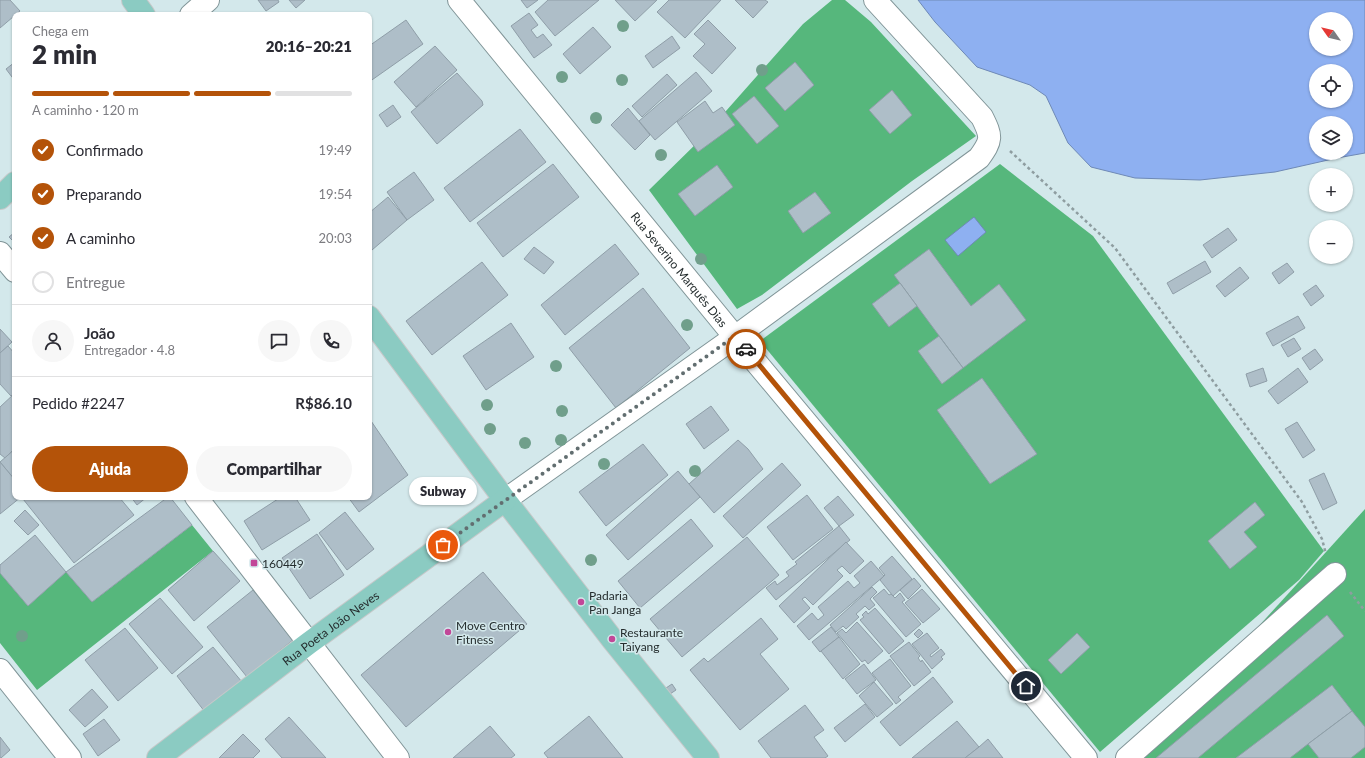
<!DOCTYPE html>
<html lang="pt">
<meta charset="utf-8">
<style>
body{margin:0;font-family:Lato,sans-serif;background:#f7f7f7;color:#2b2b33;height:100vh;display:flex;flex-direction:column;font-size:15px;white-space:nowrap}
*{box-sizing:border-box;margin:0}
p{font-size:13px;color:#7c7c81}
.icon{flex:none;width:22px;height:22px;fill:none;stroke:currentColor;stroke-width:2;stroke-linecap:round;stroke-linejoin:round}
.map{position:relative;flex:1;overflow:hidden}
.drawer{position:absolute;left:12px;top:12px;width:360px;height:488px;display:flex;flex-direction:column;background:#fff;border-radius:8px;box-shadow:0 1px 3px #0004}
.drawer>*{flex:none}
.needle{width:26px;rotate:304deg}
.controls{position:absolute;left:1309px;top:12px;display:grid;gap:8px}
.controls a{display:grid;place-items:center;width:44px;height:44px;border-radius:50%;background:#fff;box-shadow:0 1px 3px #0004;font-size:20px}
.pin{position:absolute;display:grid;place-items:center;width:34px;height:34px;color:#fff;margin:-17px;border:2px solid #fff;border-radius:50%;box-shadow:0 1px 4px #0007}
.courier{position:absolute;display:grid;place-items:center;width:40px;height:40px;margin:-20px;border:3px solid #b45309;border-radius:50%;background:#fff;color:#222;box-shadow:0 1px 5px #0007}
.bubble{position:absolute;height:28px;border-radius:14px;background:#fff;box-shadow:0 1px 3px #0004;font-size:13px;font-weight:800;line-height:28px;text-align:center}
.summary em{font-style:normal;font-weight:800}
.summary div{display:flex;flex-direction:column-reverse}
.summary{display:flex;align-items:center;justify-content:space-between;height:68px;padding:0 20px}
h1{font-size:26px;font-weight:800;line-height:30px}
.bar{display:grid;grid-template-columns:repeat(4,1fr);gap:6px 4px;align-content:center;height:48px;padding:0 20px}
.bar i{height:5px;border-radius:3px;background:#e1e1e2}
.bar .active{background:#b45309}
.bar p{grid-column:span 4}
.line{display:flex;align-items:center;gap:10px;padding:0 20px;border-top:1px solid #e1e1e2}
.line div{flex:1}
.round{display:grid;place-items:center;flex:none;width:42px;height:42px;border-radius:21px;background:#f7f7f7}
ol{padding:0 20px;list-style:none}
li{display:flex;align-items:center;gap:12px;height:44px}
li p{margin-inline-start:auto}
li .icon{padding:4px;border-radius:50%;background:#b45309;color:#fff;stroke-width:4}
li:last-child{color:#7c7c81}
li i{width:22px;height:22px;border:2px solid #e1e1e2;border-radius:50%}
.action{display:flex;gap:8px;margin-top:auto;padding:8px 20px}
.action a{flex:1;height:46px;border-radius:24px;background:#b45309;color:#fff;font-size:16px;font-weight:800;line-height:46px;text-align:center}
.action a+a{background:#f7f7f7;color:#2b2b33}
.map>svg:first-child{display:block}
.forest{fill:#56b77c}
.water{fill:#8eb0f1;stroke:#6e89b6;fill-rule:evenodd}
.building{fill:#aebec8;stroke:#8f9ea8}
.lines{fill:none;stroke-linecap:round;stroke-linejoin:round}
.street-casing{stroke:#819598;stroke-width:24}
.primary-casing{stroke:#c6c8c9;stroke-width:24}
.path{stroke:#8e9da0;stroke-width:2.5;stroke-dasharray:3 3;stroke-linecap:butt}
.street{stroke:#fff;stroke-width:22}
.primary{stroke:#8bcbc2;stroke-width:22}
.tree{fill:#709f8b}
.done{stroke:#626e70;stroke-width:4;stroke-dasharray:0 7.2}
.route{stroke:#b45309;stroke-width:5}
.poi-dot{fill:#c24798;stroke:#d3e8eb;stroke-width:1.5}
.labels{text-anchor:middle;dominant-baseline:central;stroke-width:3;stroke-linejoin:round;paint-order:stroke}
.street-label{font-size:12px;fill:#252d2e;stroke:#d3e8eb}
.poi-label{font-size:12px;fill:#252d2e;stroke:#d3e8eb;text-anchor:start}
</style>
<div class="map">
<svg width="1365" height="758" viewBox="0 0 1365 758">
<rect width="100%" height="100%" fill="#d3e8eb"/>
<!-- forest -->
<g class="forest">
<polygon points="832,0 845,0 871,22 976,136 912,181 762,295 737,309 649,190 703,137 803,24"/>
<polygon points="1000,164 1093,236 1324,551 1299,580 1100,752 760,341"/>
<polygon points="1365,509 1365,758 1139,758"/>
<polygon points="192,525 213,551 37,690 0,643 0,573 28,606 66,572 92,602"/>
</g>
<!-- water -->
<g class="water">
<path d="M 918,0 L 1365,0 L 1365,153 L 1337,158 L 1275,172 L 1200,180 L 1135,178 L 1091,167 L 1068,143 L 1046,96 L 1030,85 L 977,67 L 935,22 ZM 1316,19 L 1346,19 L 1346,49 L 1316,49 ZM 1316,71 L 1346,71 L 1346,101 L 1316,101 ZM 1316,123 L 1346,123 L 1346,153 L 1316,153 Z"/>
<polygon points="974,217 986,232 958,256 945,240"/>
</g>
<!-- building -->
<g class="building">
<polygon points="0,0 10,0 20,11 0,28"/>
<polygon points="258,0 278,0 279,2 266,11"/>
<polygon points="289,0 305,0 296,8"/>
<polygon points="521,0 538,0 527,8"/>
<polygon points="548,0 599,0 555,36 535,12"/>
<polygon points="615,0 657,0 635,21"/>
<polygon points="669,0 721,0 685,38 657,12"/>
<polygon points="735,0 765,0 768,2 753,18"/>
<polygon points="529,13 538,25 531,30 537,38 543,34 552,45 534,58 511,26"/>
<polygon points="406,20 423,44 369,82 369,46"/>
<polygon points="708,20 736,48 712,74 693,56 705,44 694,34"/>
<polygon points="593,27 611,47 580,74 563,54"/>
<polygon points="672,36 680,48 653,68 645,56"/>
<polygon points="435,46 457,70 416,107 394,82"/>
<polygon points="15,62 15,81 6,69"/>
<polygon points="795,62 814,85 785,111 765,88"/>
<polygon points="696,72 712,91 655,140 639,121"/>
<polygon points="457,73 482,101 483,105 437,144 411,112"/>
<polygon points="667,74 677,85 642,117 632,106"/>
<polygon points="892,90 912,115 890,134 869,110"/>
<polygon points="754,96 779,126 757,144 732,114"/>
<polygon points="705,101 713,113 722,107 735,125 698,152 677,122"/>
<polygon points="393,105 401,117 387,127 379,115"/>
<polygon points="628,108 650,135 635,150 611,125"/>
<polygon points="520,129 546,162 470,222 444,188"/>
<polygon points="553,164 579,197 503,257 477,223"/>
<polygon points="717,165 733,187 695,216 678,194"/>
<polygon points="414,172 434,200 407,220 387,192"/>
<polygon points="815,192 831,213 803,233 788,211"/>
<polygon points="388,197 407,220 372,250 369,247 369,213"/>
<polygon points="1228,228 1237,240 1212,258 1203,245"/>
<polygon points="15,232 15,243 9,237"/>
<polygon points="615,244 639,274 565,335 541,305"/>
<polygon points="534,247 554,262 544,274 524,259"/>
<polygon points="929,249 971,306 999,284 1026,320 963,368 894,275"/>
<polygon points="1205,261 1211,272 1173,294 1167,283"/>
<polygon points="482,262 508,295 432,355 406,321"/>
<polygon points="1287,263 1294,272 1279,284 1272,273"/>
<polygon points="1240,267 1249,278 1225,297 1216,286"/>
<polygon points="900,283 917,306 889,327 872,304"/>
<polygon points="1316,285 1324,296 1311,306 1303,294"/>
<polygon points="643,288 690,348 616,408 569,348"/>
<polygon points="1298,316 1305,328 1273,346 1266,333"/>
<polygon points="511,323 534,357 486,390 463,356"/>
<polygon points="0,329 12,342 0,353"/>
<polygon points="939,336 963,368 942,384 918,351"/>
<polygon points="1294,338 1301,349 1288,357 1281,345"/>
<polygon points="8,346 15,354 15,392 11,396 0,384 0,353"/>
<polygon points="1315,349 1323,360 1310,370 1302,358"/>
<polygon points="1263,368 1267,381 1250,387 1246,374"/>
<polygon points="1298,368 1308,382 1278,404 1268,391"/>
<polygon points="982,378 1037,454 990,484 937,410"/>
<polygon points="15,393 15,448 5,458 0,454 0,407"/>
<polygon points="711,406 729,430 704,449 686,424"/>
<polygon points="369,418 408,475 359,512 348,497 369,497"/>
<polygon points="1297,422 1315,450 1303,458 1285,429"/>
<polygon points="738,440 748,449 763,469 714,513 689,484"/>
<polygon points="643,444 668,475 606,526 579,492"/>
<polygon points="15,449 15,480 0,462"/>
<polygon points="0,462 15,480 15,497 21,497 0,514"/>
<polygon points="782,463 801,485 743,538 723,516"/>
<polygon points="678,471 700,497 628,560 606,535"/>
<polygon points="1324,473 1337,503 1323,510 1309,480"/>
<polygon points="807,495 833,529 793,560 767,527"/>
<polygon points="838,496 854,515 839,526 824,508"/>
<polygon points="26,497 119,497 134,515 74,563 23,499"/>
<polygon points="131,497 147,497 137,505"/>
<polygon points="168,497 170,497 192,525 92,602 66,572"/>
<polygon points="281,497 295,497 310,520 262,550 244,521"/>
<polygon points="1255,502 1265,515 1244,532 1257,547 1230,569 1208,541"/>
<polygon points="25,510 39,525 28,535 14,521"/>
<polygon points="345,512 374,549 347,570 319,533"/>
<polygon points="691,519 713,546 640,608 618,581"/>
<polygon points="839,526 850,540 776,600 766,588 775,581 777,585 789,576 786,572 797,564 795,562"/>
<polygon points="317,534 344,575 310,599 282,558"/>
<polygon points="35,535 66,572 28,606 0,573 0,565"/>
<polygon points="747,537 779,575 682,657 650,619"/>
<polygon points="846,542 864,561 850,574 842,566 837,570 843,576 813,605 805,597 802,599 810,608 794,623 779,606"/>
<polygon points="213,551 240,581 194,621 168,590"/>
<polygon points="892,556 912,579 893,596 880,580 885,575 879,568"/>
<polygon points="871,561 884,576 809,640 797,626 812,613 818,620 824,615 818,607 848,581 854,588 860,583 854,576"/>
<polygon points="483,572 527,624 406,727 361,675"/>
<polygon points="914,578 921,586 908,599 900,590"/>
<polygon points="872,587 877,592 870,599 875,605 869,610 865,606 856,614 859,617 846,629 843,626 836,632 830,625"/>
<polygon points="884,589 889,595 891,594 895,598 900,593 905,600 902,602 921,624 906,637 873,598"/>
<polygon points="922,589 940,609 923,623 905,603"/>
<polygon points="253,590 293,640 247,677 207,627"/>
<polygon points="160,598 203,647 172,674 129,624"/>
<polygon points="875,608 904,641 889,654 860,620 864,617 862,615 866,611 868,614"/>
<polygon points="1327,615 1344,636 1198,758 1156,758"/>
<polygon points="761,618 778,639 760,654 789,689 740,730 690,670 704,658 708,662"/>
<polygon points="857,622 883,651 868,664 865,660 862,662 837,633 842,629 846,633"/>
<polygon points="831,627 839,637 820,652 812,642"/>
<polygon points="125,628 158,668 118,701 85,660"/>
<polygon points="919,629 923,633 918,638 914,634"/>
<polygon points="927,633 939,648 930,655 931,657 941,649 945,654 941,657 943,659 932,669 912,644"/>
<polygon points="1077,633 1090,647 1061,674 1048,660"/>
<polygon points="839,637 860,664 843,679 821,651"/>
<polygon points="909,642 920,656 918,658 921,662 922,660 931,672 914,686 890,656"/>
<polygon points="213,647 242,682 205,712 177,676"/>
<polygon points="890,659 911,686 898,697 901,700 896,704 872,673"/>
<polygon points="864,664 876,680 857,694 845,679"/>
<polygon points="933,677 953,702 900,746 880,722"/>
<polygon points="874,682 893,704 877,717 859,696"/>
<polygon points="672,684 676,690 670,694 666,688"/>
<polygon points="1332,685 1352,711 1308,744 1290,758 1236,758"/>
<polygon points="92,689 108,707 85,727 69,710"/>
<polygon points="865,704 875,717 845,742 834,728"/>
<polygon points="805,705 824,730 814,737 828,756 825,758 771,758 758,741"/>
<polygon points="1352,711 1365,727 1365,747 1351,758 1319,758 1308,744"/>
<polygon points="589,716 623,758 548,758 544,753"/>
<polygon points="289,717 326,758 282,758 265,739"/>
<polygon points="104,719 120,740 98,756 83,734"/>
<polygon points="957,721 979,747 965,758 912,758"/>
<polygon points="490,726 515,755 511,758 453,758"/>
<polygon points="243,734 260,751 253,758 219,758"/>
<polygon points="0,737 10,750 1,758 0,758"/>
<polygon points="988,739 1003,758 965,758 979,747"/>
</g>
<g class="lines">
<defs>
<g id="street">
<path id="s1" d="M 459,0 L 735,337 L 1086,758"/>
<polyline points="191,15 208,0"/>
<polyline points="0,253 15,271"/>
<polyline points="196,497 398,758"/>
<path d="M 505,500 L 735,337 L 979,158 C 992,140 992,137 982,117 L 875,0"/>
<polyline points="0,670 70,758"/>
<polyline points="1127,758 1335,574"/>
</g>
<g id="primary">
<polyline points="133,0 144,15"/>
<polyline points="0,198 15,183"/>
<polyline points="369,317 505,500 612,639 708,758"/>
<path id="s2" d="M 158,758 L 309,643 L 505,500"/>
</g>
</defs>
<!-- street casing -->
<use href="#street" class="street-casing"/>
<!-- primary casing -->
<use href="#primary" class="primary-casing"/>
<!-- path -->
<g class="path">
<polyline points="1010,151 1115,248 1302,502 1322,539 1326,554"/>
<polyline points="1350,592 1365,611"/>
</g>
<!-- street -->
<use href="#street" class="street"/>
<!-- primary -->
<use href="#primary" class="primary"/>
</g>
<!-- trees -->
<g class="tree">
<circle cx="623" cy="26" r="6"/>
<circle cx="762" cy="70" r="6"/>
<circle cx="562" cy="77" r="6"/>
<circle cx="622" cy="80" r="6"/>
<circle cx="596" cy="118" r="6"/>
<circle cx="661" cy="155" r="6"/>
<circle cx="701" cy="259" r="6"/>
<circle cx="687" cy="325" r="6"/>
<circle cx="556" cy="366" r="6"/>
<circle cx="487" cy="405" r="6"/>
<circle cx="562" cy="411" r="6"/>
<circle cx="490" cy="429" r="6"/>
<circle cx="561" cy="440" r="6"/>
<circle cx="525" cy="443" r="6"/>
<circle cx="604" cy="464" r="6"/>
<circle cx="695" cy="471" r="6"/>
<circle cx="591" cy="560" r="6"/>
<circle cx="22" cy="636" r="6"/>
</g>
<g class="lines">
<!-- done -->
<polyline class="done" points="443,545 735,336 746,349"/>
<!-- route -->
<polyline class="route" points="746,349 1026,686"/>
</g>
<!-- markers -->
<g class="poi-dot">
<rect x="250" y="559" width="8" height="8" rx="2"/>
<circle cx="581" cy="602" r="4"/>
<circle cx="448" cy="632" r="4"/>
<circle cx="612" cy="639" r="4"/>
</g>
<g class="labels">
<!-- street labels -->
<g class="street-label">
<text stroke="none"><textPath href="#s1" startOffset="348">Rua Severino Marquês Dias</textPath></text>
<text stroke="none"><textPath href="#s2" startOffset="216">Rua Poeta João Neves</textPath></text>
</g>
<!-- poi labels -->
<g class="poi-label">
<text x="262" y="563">160449</text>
<text x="589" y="595">Padaria<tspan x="589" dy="14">Pan Janga</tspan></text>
<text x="456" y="625">Move Centro<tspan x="456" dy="14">Fitness</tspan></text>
<text x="620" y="632">Restaurante<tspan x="620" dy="14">Taiyang</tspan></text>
</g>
</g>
</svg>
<div class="controls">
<a><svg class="needle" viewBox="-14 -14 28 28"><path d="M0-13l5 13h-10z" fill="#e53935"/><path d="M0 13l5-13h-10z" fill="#7c7c81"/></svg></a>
<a><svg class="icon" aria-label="locate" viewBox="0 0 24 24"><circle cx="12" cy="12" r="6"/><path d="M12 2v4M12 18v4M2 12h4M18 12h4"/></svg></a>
<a><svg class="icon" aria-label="layers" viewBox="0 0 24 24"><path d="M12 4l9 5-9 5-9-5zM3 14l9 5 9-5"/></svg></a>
<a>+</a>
<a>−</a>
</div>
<div class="pin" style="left:443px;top:545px;background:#ea580c"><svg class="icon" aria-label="bag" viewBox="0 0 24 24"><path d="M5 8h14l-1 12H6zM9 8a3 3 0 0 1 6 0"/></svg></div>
<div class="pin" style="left:1026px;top:686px;background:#1f2937"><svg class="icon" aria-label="home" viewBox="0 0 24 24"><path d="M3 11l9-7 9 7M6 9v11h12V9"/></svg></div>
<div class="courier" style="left:746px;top:349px"><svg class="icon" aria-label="car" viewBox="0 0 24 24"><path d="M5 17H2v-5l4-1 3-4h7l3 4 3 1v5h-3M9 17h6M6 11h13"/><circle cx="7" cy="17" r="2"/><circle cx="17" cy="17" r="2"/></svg></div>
<div class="bubble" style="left:409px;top:477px;width:68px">Subway</div>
<section class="drawer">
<div class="summary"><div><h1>2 min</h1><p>Chega em</p></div><em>20:16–20:21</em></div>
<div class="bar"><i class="active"></i><i class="active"></i><i class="active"></i><i></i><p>A caminho · 120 m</p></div>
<ol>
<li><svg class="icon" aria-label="check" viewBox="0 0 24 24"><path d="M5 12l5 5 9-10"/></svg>Confirmado<p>19:49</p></li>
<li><svg class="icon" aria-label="check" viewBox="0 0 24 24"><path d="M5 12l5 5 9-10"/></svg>Preparando<p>19:54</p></li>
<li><svg class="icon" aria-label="check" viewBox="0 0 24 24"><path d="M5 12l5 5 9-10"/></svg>A caminho<p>20:03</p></li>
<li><i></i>Entregue</li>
</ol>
<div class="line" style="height:72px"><a class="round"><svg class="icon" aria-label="person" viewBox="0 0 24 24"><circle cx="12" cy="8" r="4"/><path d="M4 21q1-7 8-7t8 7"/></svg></a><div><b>João</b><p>Entregador · 4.8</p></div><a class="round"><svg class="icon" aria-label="chat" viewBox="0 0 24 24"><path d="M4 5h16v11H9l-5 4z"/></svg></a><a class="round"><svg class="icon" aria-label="phone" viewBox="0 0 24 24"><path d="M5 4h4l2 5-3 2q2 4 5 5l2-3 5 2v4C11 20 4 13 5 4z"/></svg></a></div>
<div class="line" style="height:52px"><div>Pedido #2247</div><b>R$86.10</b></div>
<div class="action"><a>Ajuda</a><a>Compartilhar</a></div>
</section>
</div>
